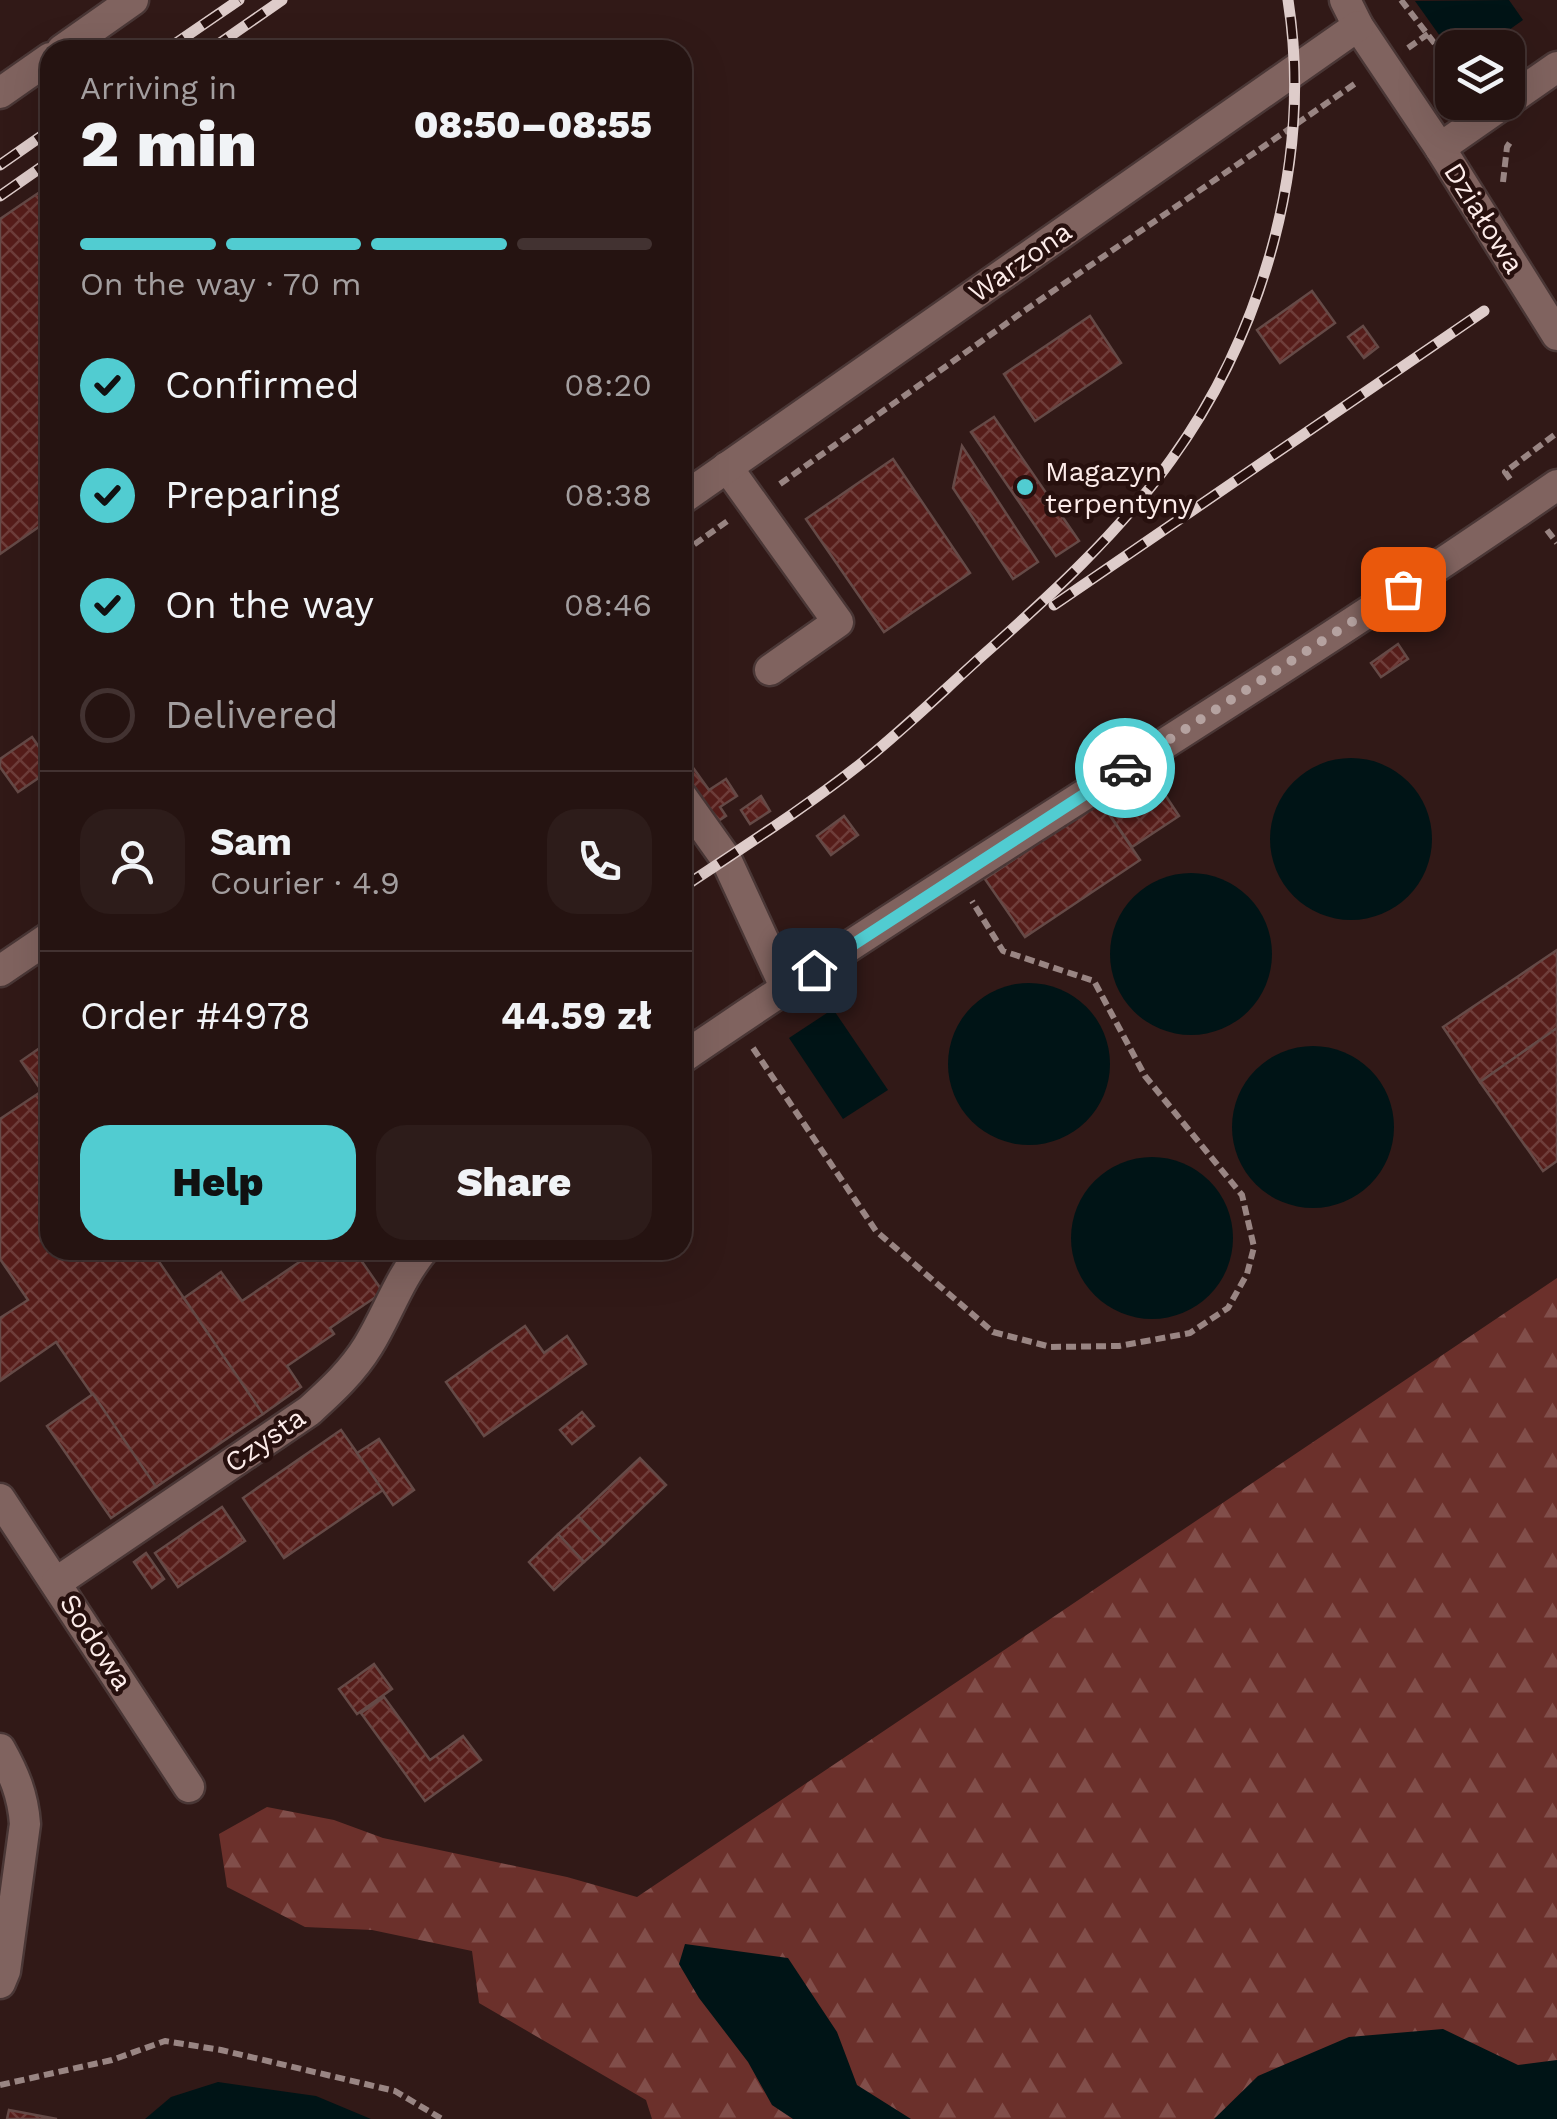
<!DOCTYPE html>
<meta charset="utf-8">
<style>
body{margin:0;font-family:"Work Sans",sans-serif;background:#2d1c1a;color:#f1f3f6;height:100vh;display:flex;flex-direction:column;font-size:38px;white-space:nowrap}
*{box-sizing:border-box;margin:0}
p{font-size:32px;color:#a39e9f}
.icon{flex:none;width:55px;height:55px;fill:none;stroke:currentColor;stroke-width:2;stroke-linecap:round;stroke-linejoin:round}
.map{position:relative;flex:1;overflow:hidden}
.drawer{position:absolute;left:40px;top:40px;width:652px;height:1220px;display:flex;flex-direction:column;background:#251311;border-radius:30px;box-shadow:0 10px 40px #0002,0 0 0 2px #423231}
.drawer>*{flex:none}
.buttons{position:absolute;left:1435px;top:30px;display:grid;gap:20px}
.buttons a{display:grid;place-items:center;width:90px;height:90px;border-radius:20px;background:#251311;box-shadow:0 10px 40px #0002,0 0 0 2px #423231;font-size:50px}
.pin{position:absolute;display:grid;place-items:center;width:85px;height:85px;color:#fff;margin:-42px;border-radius:20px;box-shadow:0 5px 15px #0006}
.courier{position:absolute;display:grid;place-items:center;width:100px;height:100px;margin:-50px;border:8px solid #51ccd1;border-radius:50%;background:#fff;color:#222;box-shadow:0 2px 12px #0007}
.headline em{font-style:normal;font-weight:800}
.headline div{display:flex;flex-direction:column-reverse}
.headline{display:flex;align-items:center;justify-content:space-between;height:170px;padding:0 40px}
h1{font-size:65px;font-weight:800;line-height:75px}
.bar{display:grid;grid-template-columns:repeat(4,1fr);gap:15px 10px;align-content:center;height:120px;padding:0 40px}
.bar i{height:12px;border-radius:8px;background:#423231}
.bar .current{background:#51ccd1}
.bar p{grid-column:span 4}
.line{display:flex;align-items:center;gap:25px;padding:0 40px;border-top:2px solid #423231}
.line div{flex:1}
.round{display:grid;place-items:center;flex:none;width:105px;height:105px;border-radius:30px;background:#2d1c1a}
ol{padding:0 40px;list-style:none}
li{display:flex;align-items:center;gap:30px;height:110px}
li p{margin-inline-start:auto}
li .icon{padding:10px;border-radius:50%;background:#51ccd1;color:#111;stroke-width:4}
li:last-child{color:#a39e9f}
li i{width:55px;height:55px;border:5px solid #423231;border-radius:50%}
.button{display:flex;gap:20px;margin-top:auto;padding:20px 40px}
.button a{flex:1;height:115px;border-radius:30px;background:#51ccd1;color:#111;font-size:40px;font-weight:800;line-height:115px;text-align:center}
.button a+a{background:#2d1c1a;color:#f1f3f6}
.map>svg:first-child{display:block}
.forest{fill:url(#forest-firs)}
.water{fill:#001416}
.building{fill:url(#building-cross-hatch);stroke:#654a47;stroke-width:2.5}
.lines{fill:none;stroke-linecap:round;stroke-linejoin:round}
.minor-casing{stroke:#4a3736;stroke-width:35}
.path{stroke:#998583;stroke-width:6;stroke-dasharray:10 5;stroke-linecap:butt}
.minor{stroke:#80635f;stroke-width:30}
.rail-casing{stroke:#deccca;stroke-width:11}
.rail{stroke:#27100e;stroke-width:8;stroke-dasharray:22;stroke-linecap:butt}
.done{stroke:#b5a2a0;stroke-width:10;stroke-dasharray:0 18}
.route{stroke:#51ccd1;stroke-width:12}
.poi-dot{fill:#51ccd1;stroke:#27100e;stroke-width:4}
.labels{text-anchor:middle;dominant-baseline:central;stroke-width:9;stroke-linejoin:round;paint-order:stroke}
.street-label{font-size:28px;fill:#fcebe9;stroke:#27100e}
.poi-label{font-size:28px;fill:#fcebe9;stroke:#27100e;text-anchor:start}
</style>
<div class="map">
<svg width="1557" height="2119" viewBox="0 0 1557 2119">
<defs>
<pattern id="forest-firs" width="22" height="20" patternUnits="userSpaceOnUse" patternTransform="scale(2.5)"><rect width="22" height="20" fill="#6b302b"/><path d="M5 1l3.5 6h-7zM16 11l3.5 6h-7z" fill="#814e4a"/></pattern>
<pattern id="building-cross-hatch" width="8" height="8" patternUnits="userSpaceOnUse" patternTransform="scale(2.5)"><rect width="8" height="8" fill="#561d1a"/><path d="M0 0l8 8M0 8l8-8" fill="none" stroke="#6f3e3b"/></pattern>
</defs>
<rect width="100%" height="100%" fill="#311917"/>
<!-- forest -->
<polygon class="forest" points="1557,1278 1557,2119 652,2119 646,2100 479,2003 472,1951 372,1930 305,1927 227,1887 219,1834 267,1807 334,1820 383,1838 567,1877 637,1897"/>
<!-- water -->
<g class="water">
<polygon points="1509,0 1523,20 1485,47 1452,48 1452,53 1415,1"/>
<circle cx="1351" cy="839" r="81"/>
<circle cx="1191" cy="954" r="81"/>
<circle cx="1029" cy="1064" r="81"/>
<polygon points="833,1009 888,1090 843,1119 789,1038"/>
<circle cx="1313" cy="1127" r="81"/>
<circle cx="1152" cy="1238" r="81"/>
<polygon points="685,1944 788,1958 837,2032 857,2085 911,2119 793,2119 772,2105 748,2062 699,1998 679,1964"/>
<polygon points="1443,2029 1518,2065 1557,2060 1557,2119 1214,2119 1258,2076 1349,2037"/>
<polygon points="218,2082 316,2096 371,2119 145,2119 171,2097"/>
</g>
<!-- building -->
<g class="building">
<polygon points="50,185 50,519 0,554 0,219"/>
<polygon points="1312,291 1335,323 1280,363 1257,330"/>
<polygon points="1090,316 1121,363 1035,421 1004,374"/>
<polygon points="1363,326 1378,347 1364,358 1348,337"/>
<polygon points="994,417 1079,541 1056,556 971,432"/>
<polygon points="962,446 1038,562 1013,579 953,488"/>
<polygon points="893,459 970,573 884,632 806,519"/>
<polygon points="1398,644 1408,659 1381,677 1371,663"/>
<polygon points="32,737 50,763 50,770 18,792 0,767 0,759"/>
<polygon points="694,769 709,790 726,779 737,796 720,807 726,816 682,845 682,776"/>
<polygon points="1148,769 1179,816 1132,847 1100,801"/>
<polygon points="761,796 770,811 750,824 741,810"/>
<polygon points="1100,801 1140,860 1025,937 985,879"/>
<polygon points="844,816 858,835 831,855 817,836"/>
<polygon points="1557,950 1557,1028 1480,1082 1443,1027"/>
<polygon points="1557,1028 1557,1161 1543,1171 1480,1082"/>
<polygon points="50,1041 50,1103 21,1061"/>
<polygon points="42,1091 50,1103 50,1250 151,1250 263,1414 156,1487 56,1342 0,1381 0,1318 28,1300 0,1259 0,1119"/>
<polygon points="317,1250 354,1250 383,1292 330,1328 334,1334 287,1366 301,1387 263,1414 184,1298 221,1272 242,1301"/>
<polygon points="525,1326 544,1353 567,1336 586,1364 484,1436 446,1382"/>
<polygon points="93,1394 156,1487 111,1518 47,1426"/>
<polygon points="582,1412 594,1426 572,1444 560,1430"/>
<polygon points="341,1430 383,1490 284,1558 243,1498"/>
<polygon points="379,1439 414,1490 393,1505 357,1453"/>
<polygon points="640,1458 666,1485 604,1544 578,1516"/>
<polygon points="222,1507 245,1541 178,1587 155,1553"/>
<polygon points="578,1516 604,1544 584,1562 558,1534"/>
<polygon points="558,1534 584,1562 554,1590 529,1562"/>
<polygon points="146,1553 164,1579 152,1588 134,1562"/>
<polygon points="374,1664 392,1689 357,1714 339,1689"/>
<polygon points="384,1697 430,1760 463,1736 481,1760 425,1801 361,1713"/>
<polygon points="9,2110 57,2119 7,2119"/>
</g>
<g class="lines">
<defs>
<g id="minor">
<polyline points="1345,0 1358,26 1440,148 1557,335"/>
<polyline points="62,50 133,0"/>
<polyline points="0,93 50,58"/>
<polyline points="1508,101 1557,67"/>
<polyline points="1440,148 1506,102"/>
<polyline points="727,467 838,622 770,670"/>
<polyline points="682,499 1358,26"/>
<polyline points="682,797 726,859 786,989"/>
<polyline points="0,971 50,937"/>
<path d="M 682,1058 C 970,861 1271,683 1557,485"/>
<polyline points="0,1499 189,1787"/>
<path d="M 57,1582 L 309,1411 C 331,1391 352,1372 368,1346 C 388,1314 398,1280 423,1250"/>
<path d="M 0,1749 C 14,1774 23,1795 25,1824 L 5,1971 L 0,1983"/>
</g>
</defs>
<!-- minor casing -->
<use href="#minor" class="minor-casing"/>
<!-- path -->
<g class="path">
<polyline points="1401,0 1452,66"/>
<polyline points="1408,48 1428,34"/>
<polyline points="1503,182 1507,147 1511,141"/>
<polyline points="1510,479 1505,472 1557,433"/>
<polyline points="780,484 1024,311 1356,83"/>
<polyline points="1547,530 1557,543"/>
<polyline points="682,553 729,520"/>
<polyline points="753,1048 876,1231 993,1332 1051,1347 1119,1346 1190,1333 1228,1308 1247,1274 1254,1247 1242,1195 1145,1076 1094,981 1003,951 972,901"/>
<polyline points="0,2085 112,2060 165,2041 221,2050 395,2091 442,2119"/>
</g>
<!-- minor -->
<use href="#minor" class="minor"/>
<defs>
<g id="rail">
<polyline points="166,50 239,0"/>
<polyline points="210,50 282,0"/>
<polyline points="0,165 50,130"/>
<polyline points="0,196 50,161"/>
<polyline points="1054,605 1484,311"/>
<path d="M 682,888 C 743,847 805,808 863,762 C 904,729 942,692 982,656 C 1050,596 1118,534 1171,460 C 1264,331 1313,159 1288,0"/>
</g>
</defs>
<!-- rail casing -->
<use href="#rail" class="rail-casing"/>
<!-- rail -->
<use href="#rail" class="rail"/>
</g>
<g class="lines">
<!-- done -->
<polyline class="done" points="1125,768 1403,589"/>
<!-- route -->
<polyline class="route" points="814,970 1125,768"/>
</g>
<!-- markers -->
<circle class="poi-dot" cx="1025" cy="487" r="10"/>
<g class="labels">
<!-- street labels -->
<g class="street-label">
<text transform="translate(1484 218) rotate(58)">Działowa</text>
<text transform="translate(1020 262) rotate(-35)">Warzona</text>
<text transform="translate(265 1440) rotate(-35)">Czysta</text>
<text transform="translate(96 1642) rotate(57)">Sodowa</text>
</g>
<!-- poi labels -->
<g class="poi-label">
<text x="1045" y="471">Magazyn<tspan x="1045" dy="32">terpentyny</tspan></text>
</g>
</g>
</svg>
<div class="buttons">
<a><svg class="icon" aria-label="layers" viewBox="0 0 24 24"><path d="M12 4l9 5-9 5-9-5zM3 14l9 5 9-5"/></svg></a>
</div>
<div class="pin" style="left:1403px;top:589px;background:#ea580c"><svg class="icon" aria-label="bag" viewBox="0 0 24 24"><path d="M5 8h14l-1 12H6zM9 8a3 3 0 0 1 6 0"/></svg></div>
<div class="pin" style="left:814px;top:970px;background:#1f2937"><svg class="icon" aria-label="home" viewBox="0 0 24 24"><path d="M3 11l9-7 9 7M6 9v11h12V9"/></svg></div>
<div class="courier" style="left:1125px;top:768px"><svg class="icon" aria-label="car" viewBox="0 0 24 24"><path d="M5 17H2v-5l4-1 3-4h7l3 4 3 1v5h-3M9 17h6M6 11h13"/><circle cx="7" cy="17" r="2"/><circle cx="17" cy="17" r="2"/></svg></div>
<section class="drawer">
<div class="headline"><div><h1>2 min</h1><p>Arriving in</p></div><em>08:50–08:55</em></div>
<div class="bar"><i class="current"></i><i class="current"></i><i class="current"></i><i></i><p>On the way · 70 m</p></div>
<ol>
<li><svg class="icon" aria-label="check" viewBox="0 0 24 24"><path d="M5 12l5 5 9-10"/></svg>Confirmed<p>08:20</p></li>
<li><svg class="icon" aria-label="check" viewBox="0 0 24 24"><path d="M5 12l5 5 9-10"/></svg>Preparing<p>08:38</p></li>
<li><svg class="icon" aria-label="check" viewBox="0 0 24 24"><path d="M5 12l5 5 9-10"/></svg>On the way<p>08:46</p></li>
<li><i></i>Delivered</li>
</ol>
<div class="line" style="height:180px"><a class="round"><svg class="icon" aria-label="person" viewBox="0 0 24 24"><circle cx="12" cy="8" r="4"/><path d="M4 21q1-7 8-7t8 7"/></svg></a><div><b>Sam</b><p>Courier · 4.9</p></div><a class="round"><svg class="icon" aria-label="phone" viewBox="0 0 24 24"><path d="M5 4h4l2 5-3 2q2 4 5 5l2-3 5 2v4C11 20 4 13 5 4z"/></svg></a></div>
<div class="line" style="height:130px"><div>Order #4978</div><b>44.59 zł</b></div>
<div class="button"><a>Help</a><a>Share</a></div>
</section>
</div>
